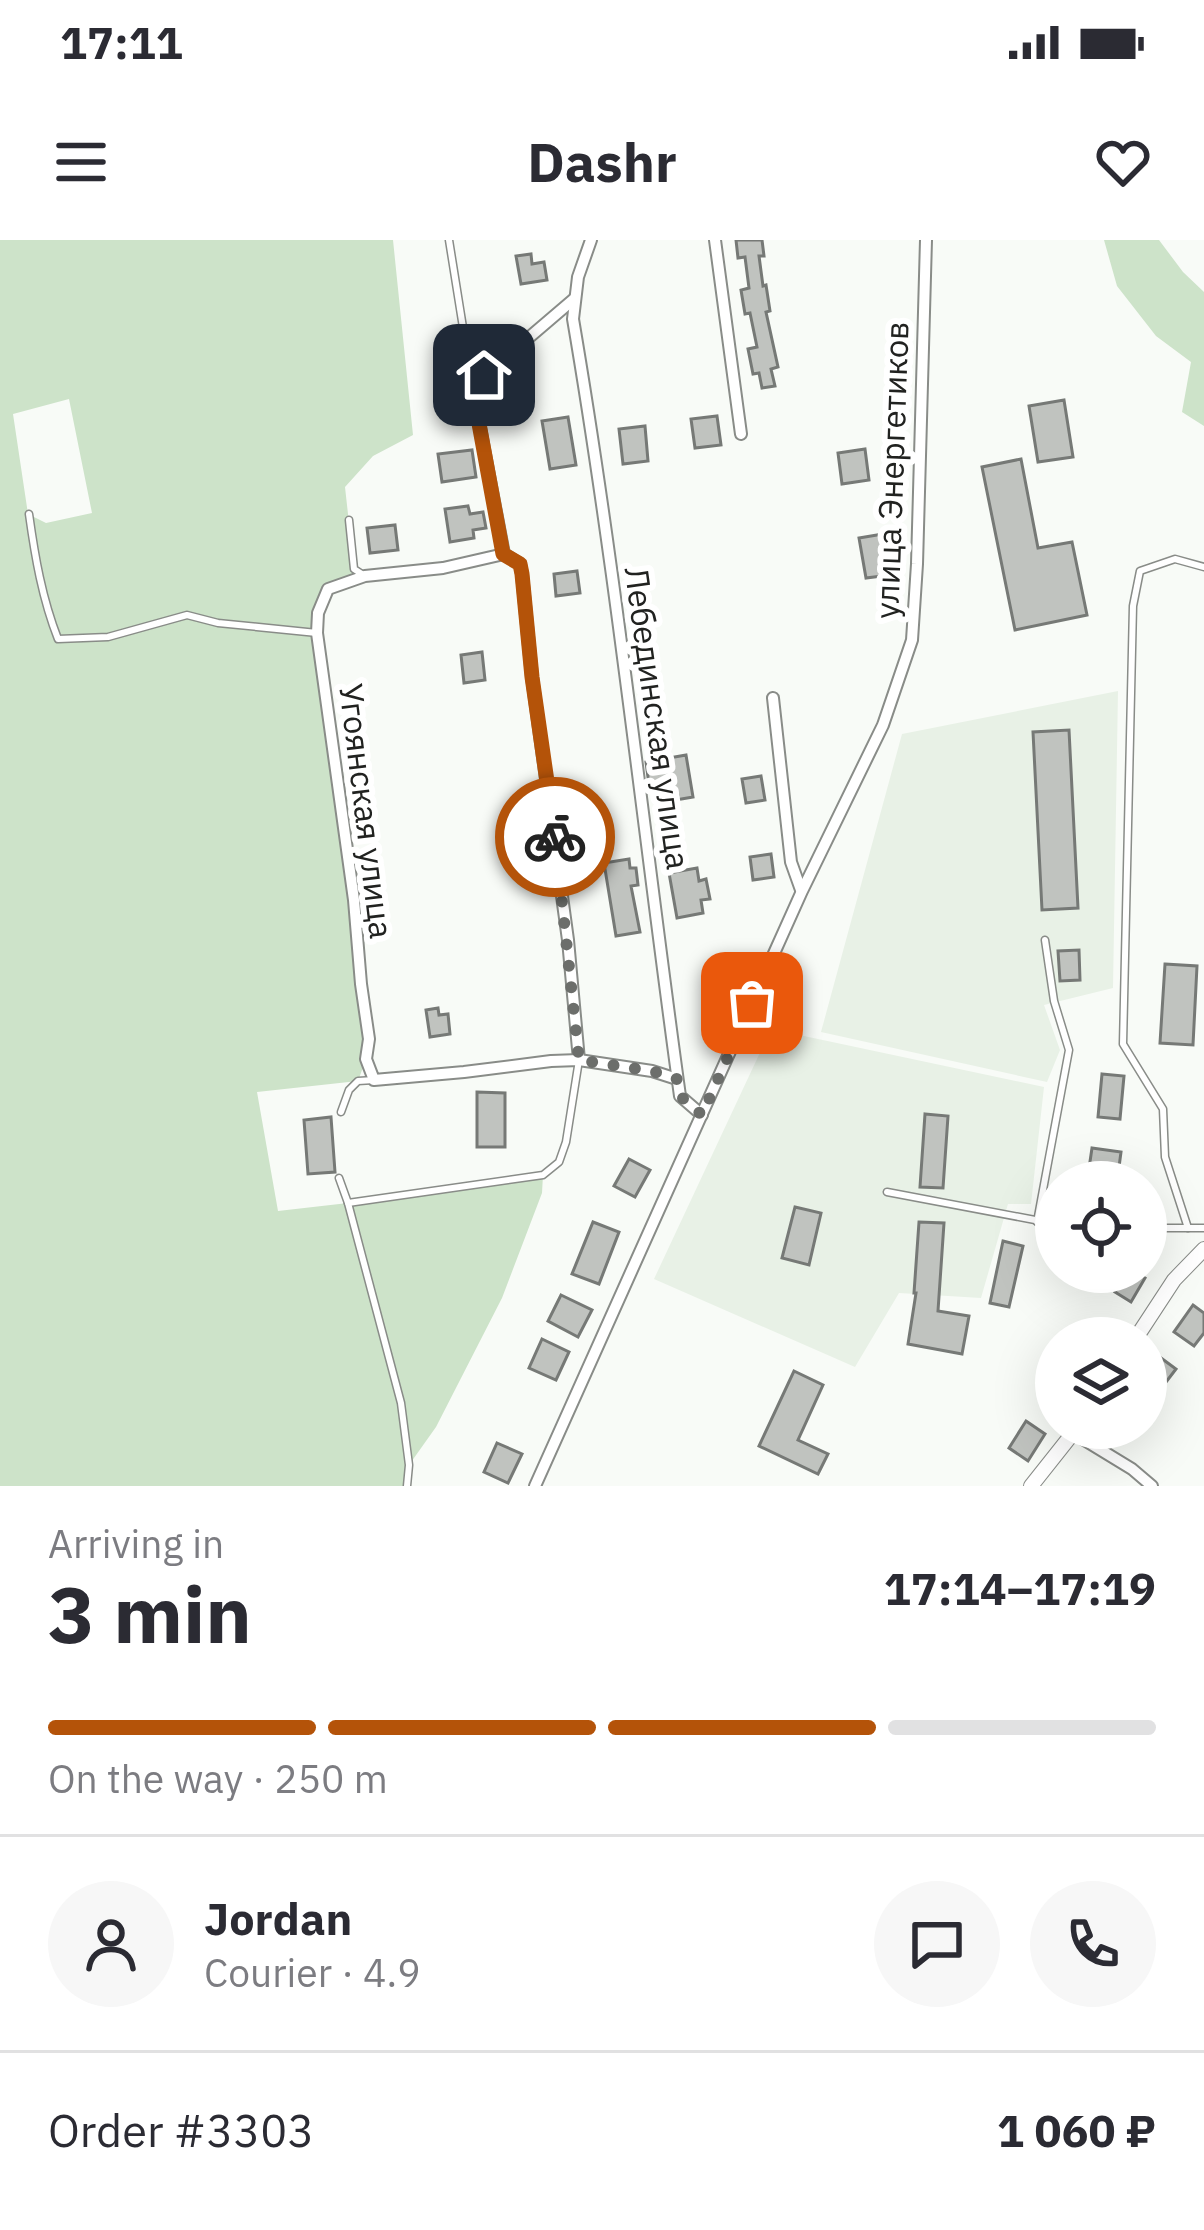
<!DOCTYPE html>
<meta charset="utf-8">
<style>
body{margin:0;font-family:"IBM Plex Sans",sans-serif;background:#f7f7f7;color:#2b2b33;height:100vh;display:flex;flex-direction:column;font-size:45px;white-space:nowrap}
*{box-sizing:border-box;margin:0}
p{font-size:39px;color:#7c7c81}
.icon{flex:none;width:66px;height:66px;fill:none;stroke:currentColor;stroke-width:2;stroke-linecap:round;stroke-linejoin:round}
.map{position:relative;height:1246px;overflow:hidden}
.details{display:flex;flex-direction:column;background:#fff;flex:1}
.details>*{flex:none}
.buttons{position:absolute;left:1035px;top:921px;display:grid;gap:24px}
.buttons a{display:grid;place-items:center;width:132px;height:132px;border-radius:50%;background:#fff;box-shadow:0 12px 48px #0002;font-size:60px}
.pin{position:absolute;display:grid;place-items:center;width:102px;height:102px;color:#fff;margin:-51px;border-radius:24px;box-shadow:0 6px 18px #0006}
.courier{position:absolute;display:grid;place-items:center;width:120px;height:120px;margin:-60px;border:9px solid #b45309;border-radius:50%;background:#fff;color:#222;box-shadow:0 3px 15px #0007}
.head em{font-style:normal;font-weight:700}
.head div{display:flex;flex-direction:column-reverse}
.head{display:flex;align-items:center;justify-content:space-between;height:204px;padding:0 48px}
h1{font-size:78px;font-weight:700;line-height:90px}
.bar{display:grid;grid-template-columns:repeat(4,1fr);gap:18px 12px;align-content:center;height:144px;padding:0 48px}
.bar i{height:15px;border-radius:9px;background:#e1e1e2}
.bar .selected{background:#b45309}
.bar p{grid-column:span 4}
.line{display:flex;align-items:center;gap:30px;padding:0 48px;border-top:3px solid #e1e1e2}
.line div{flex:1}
.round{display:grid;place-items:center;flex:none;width:126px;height:126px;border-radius:63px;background:#f7f7f7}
.status{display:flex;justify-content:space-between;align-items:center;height:84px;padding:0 60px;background:#fff;direction:ltr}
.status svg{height:33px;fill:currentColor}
header{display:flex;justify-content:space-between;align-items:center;height:156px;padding:0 48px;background:#fff;font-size:54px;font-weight:700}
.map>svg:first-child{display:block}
.built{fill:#e8f1e6}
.green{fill:#cde3c9;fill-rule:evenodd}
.building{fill:#c0c3bf;stroke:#767976;stroke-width:3}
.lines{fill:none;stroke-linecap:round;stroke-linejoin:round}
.service-casing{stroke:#898c88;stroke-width:9}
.minor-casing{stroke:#898c88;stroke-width:14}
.tertiary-casing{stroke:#898c88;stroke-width:16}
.service{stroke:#fff;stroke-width:6}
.minor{stroke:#fff;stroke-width:10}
.tertiary{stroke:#fff;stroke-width:14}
.done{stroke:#6c6e6b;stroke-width:12;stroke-dasharray:0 21.6}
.route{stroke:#b45309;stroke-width:15}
.labels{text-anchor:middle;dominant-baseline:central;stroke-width:12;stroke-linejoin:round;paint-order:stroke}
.street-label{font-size:33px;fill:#212220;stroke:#fff}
</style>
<div class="status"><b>17:11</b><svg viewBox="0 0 49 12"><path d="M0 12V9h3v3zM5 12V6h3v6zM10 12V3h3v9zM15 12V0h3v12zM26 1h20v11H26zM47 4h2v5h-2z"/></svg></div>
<header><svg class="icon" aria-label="menu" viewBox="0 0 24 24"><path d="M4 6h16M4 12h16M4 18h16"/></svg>Dashr<svg class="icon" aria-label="heart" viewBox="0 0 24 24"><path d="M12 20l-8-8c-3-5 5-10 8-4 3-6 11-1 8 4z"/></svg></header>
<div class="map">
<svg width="1204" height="1246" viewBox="0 0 1204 1246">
<rect width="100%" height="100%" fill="#f8fbf7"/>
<!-- built -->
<g class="built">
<polygon points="1118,451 1113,748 1044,765 1060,810 1047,842 821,792 902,494"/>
<polygon points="771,789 1044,847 1031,964 1008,964 981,1058 899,1053 855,1127 654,1039"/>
</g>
<!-- green -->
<g class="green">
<path d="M 0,0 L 393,0 L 413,195 L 373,216 L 345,247 L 354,328 L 365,336 L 328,349 L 318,373 L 354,660 L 366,819 L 358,841 L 257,852 L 278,971 L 348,963 L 543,935 L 542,953 L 502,1058 L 436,1187 L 409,1225 L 407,1246 L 0,1246 ZM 69,159 L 92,273 L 46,283 L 28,274 L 13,174 Z"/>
<polygon points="1104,0 1159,0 1183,32 1204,52 1204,186 1182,172 1191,122 1156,96 1117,46"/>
</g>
<!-- building -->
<g class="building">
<polygon points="736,0 762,0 764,16 759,16 763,46 766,45 770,71 766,72 778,127 771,129 775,146 762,148 759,133 753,134 748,109 757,107 750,73 745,74 741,50 749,48 745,17 738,18"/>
<polygon points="531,14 532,24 544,22 547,40 521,44 516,16"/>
<polygon points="1064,160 1073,217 1038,222 1029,166"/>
<polygon points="717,176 721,205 695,208 691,179"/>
<polygon points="568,177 576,225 550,229 542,181"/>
<polygon points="645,186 648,221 623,224 619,189"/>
<polygon points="865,209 869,240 842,244 838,213"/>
<polygon points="472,210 476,237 442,242 438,214"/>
<polygon points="1021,219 1038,308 1072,302 1087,375 1015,390 982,227"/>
<polygon points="468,266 470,274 483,272 486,288 473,290 474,298 450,302 445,269"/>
<polygon points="395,285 398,310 370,313 367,288"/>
<polygon points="883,294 890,335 866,338 859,298"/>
<polygon points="577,331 580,353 556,356 554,334"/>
<polygon points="482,412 485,440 464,443 461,415"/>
<polygon points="1069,490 1078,668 1042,670 1033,492"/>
<polygon points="686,515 693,557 664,562 661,543 649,545 646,522"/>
<polygon points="761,536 765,560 746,563 742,539"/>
<polygon points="771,614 774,637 753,640 750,617"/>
<polygon points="629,619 630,628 636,628 638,645 631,646 640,692 616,696 604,623"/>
<polygon points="697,628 699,641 706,639 710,659 701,660 703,673 677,678 669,633"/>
<polygon points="1079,710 1080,740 1060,741 1058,711"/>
<polygon points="1165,724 1197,726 1193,805 1160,803"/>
<polygon points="438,768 439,775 448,774 450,794 430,797 426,770"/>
<polygon points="1102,834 1124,836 1120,879 1098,877"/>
<polygon points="477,852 505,853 505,907 477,907"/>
<polygon points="925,874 948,876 943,948 920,947"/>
<polygon points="331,877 335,932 308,934 304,880"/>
<polygon points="1092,908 1121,912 1117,942 1087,942"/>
<polygon points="629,919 650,930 635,957 614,946"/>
<polygon points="795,967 821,973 809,1025 782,1018"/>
<polygon points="593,982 619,992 599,1044 572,1034"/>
<polygon points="919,982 944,983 938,1071 969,1076 962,1114 908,1104 916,1053 914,1053"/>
<polygon points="1003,1001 1023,1006 1009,1067 990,1063"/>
<polygon points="1127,1032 1135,1032 1145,1038 1131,1062 1115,1052"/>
<polygon points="561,1055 592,1070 578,1097 548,1081"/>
<polygon points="1193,1065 1204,1073 1204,1093 1194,1106 1174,1092"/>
<polygon points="542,1099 569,1112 556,1140 529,1128"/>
<polygon points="1157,1115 1176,1129 1160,1150 1146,1140 1146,1130"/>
<polygon points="794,1131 823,1145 798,1200 828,1214 818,1234 759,1206"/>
<polygon points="1026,1181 1045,1194 1028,1221 1009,1208"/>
<polygon points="497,1203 522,1214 508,1243 484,1232"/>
</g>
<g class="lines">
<defs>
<g id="service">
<polyline points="449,0 473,150"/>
<path d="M 29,274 C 35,317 42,358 58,399 L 108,397 L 187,375 L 218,383 L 317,393"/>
<polyline points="349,280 354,329 365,336"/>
<polyline points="341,872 349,850 358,841 374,840"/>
<polyline points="339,938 348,963 543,935 559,922 566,902 579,820"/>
<polyline points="887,952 1056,984"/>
<polyline points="348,963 401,1163 409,1225 407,1246"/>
<polyline points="1037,982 1069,810 1054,761 1045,700"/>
<polyline points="1146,988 1204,988"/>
<polyline points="1188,988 1165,917 1163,869 1123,804 1133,366 1140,331 1175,319 1204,327"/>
</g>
<g id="minor">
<path d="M 591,0 L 578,37 L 573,79 C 617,337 644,597 680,856 L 702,875"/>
<polyline points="715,0 741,194"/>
<polyline points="574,59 485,135 473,151 504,314 520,324 522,334 532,437 568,700 579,820"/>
<polyline points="504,314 443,328 365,336 328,349 318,373 317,393 354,660 361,744 369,799 366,819 374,840 464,832 551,821 579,820 652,831 677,839"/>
<polyline points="773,458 791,622 801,650"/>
<polyline points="1073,1193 1132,1229 1152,1246"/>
<polyline points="535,1246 802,651 883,485 912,400 917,324 926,0"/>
</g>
<g id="tertiary">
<polyline points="1136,1098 1174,1040 1204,1009"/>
<polyline points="1031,1246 1077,1188"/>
</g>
</defs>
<!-- service casing -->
<use href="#service" class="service-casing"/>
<!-- minor casing -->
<use href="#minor" class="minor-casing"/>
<!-- tertiary casing -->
<use href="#tertiary" class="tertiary-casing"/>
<!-- service -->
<use href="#service" class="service"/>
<!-- minor -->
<use href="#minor" class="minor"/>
<!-- tertiary -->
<use href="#tertiary" class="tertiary"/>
</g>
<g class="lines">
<!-- done -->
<polyline class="done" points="555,597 579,820 652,831 677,839 680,856 702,875 752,763"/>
<!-- route -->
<polyline class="route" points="484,135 473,151 503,314 520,324 522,334 532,437 555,597"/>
</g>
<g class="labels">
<!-- street labels -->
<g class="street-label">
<text transform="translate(891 230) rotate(-88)">улица Энергетиков</text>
<text transform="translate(658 478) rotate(82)">Лебединская улица</text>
<text transform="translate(367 571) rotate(83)">Угоянская улица</text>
</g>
</g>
</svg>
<div class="buttons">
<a><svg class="icon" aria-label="locate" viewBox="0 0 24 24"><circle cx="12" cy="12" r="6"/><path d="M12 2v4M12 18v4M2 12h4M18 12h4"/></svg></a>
<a><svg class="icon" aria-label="layers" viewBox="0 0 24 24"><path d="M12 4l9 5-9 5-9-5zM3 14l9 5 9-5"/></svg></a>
</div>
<div class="pin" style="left:752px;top:763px;background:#ea580c"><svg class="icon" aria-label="bag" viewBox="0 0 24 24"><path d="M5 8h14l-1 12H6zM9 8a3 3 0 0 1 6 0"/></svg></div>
<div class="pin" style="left:484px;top:135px;background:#1f2937"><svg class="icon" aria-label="home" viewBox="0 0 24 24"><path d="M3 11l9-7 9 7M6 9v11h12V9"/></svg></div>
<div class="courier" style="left:555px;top:597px"><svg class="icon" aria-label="bike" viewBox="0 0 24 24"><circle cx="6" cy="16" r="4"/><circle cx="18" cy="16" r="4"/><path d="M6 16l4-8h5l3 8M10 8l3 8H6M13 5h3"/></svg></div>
</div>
<section class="details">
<div class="head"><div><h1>3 min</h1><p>Arriving in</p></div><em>17:14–17:19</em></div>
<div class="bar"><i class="selected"></i><i class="selected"></i><i class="selected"></i><i></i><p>On the way · 250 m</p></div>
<div class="line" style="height:216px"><a class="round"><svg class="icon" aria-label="person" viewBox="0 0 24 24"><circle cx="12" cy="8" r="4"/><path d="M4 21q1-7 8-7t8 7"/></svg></a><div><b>Jordan</b><p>Courier · 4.9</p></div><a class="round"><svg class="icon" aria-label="chat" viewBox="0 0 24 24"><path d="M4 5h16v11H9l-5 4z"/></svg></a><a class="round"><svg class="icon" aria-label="phone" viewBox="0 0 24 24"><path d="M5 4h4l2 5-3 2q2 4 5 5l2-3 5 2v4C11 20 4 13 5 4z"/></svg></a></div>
<div class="line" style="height:156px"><div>Order #3303</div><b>1 060 ₽</b></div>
</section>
